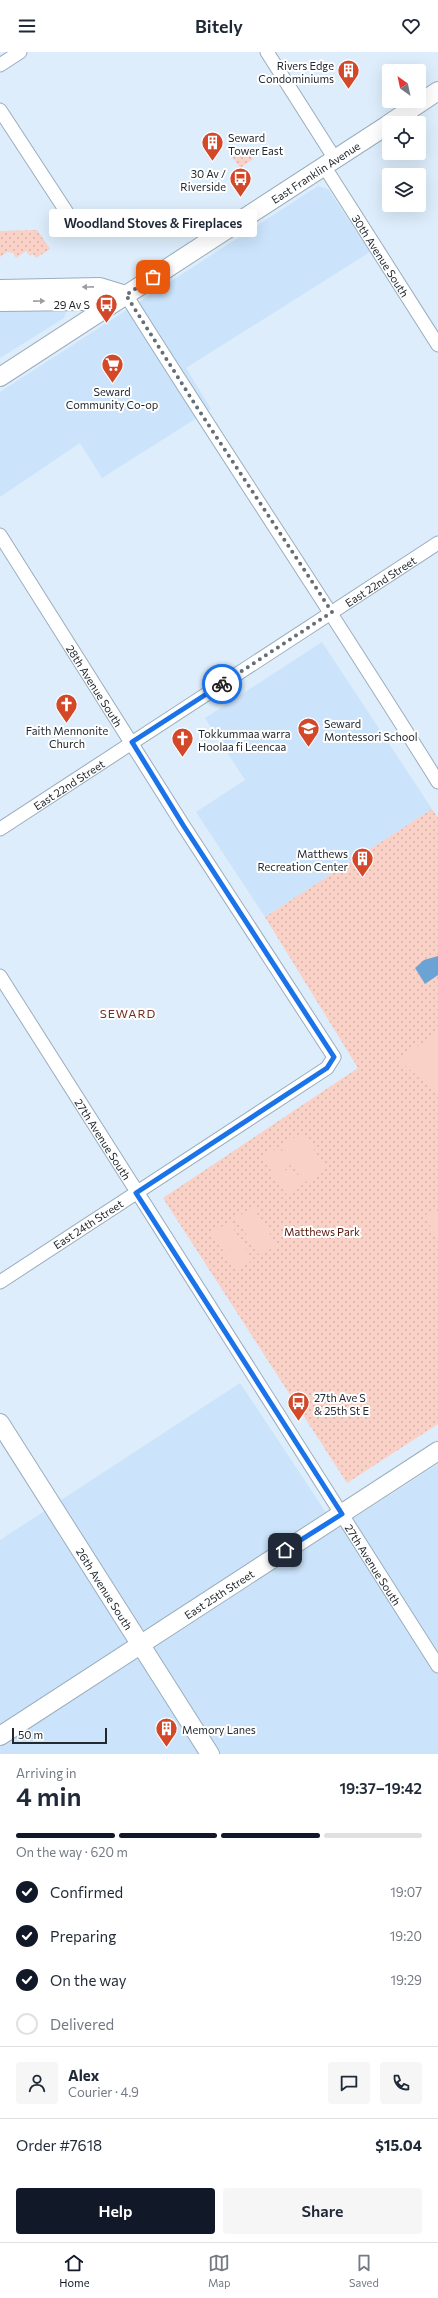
<!DOCTYPE html>
<meta charset="utf-8">
<style>
body{margin:0;font-family:Commissioner,sans-serif;background:#f6f6f7;color:#1f2937;height:100vh;display:flex;flex-direction:column;font-size:15px;white-space:nowrap}
*{box-sizing:border-box;margin:0}
p{font-size:13px;color:#747a83}
.icon{flex:none;width:22px;height:22px;fill:none;stroke:currentColor;stroke-width:2;stroke-linecap:round;stroke-linejoin:round}
.map{position:relative;height:1702px;overflow:hidden}
.panel{display:flex;flex-direction:column;background:#fff;flex:1}
.panel>*{flex:none}
.needle{width:26px;rotate:327deg}
.tools{position:absolute;left:382px;top:12px;display:grid;gap:8px}
.tools a{display:grid;place-items:center;width:44px;height:44px;border-radius:4px;background:#fff;box-shadow:0 4px 16px #0002;font-size:20px}
.scale{position:absolute;left:12px;bottom:10px;width:95px;box-sizing:border-box;padding-left:4px;border:2px solid #222930;border-top:0;font-size:11px;line-height:14px;white-space:nowrap;color:#222930;-webkit-text-stroke:3px #fff;paint-order:stroke}
.pin{position:absolute;display:grid;place-items:center;width:34px;height:34px;color:#fff;margin:-17px;border-radius:8px;box-shadow:0 2px 6px #0006}
.courier{position:absolute;display:grid;place-items:center;width:40px;height:40px;margin:-20px;border:3px solid #1a73e8;border-radius:50%;background:#fff;color:#222;box-shadow:0 1px 5px #0007}
.bubble{position:absolute;height:28px;border-radius:4px;background:#fff;box-shadow:0 4px 16px #0002;font-size:13px;font-weight:600;line-height:28px;text-align:center}
.overview em{font-style:normal;font-weight:600}
.overview div{display:flex;flex-direction:column-reverse}
.overview{display:flex;align-items:center;justify-content:space-between;height:68px;padding:0 16px}
h1{font-size:26px;font-weight:600;line-height:30px}
.bar{display:grid;grid-template-columns:repeat(4,1fr);gap:6px 4px;align-content:center;height:48px;padding:0 16px}
.bar i{height:5px;border-radius:3px;background:#e0e1e3}
.bar .active{background:#111827}
.bar p{grid-column:span 4}
.line{display:flex;align-items:center;gap:10px;padding:0 16px;border-top:1px solid #e0e1e3}
.line div{flex:1}
.round{display:grid;place-items:center;flex:none;width:42px;height:42px;border-radius:4px;background:#f6f6f7}
ol{padding:0 16px;list-style:none}
li{display:flex;align-items:center;gap:12px;height:44px}
li p{margin-inline-start:auto}
li .icon{padding:4px;border-radius:50%;background:#111827;color:#fff;stroke-width:4}
li:last-child{color:#747a83}
li i{width:22px;height:22px;border:2px solid #e0e1e3;border-radius:50%}
.primary-button{display:flex;gap:8px;margin-top:auto;padding:8px 16px}
.primary-button a{flex:1;height:46px;border-radius:4px;background:#111827;color:#fff;font-size:16px;font-weight:600;line-height:46px;text-align:center}
.primary-button a+a{background:#f6f6f7;color:#1f2937}
header{display:flex;justify-content:space-between;align-items:center;height:52px;padding:0 16px;background:#fff;font-size:18px;font-weight:600}
.tab-bar{display:flex;justify-content:space-around;align-items:center;height:56px;border-top:1px solid #e0e1e3;background:#fff;font-size:11px;color:#747a83}
.tab-bar a{display:grid;justify-items:center;gap:2px}
.tab-bar .active{color:#111827}
.map>svg:first-child{display:block}
.built{fill:#cbe4fb}
.grass{fill:url(#grass-dots)}
.pitch{fill:#fad1c7}
.water{fill:#6ba4d4}
.lines{fill:none;stroke-linecap:round;stroke-linejoin:round}
.street-casing{stroke:#9aadbd;stroke-width:15}
.secondary-casing{stroke:#9aadbd;stroke-width:20}
.street{stroke:#fff;stroke-width:13}
.secondary{stroke:#fff;stroke-width:18}
.oneway{fill:#9c9fa2}
.done{stroke:#636e77;stroke-width:4;stroke-dasharray:0 7.2}
.route{stroke:#1a73e8;stroke-width:5}
.labels{text-anchor:middle;dominant-baseline:central;stroke-width:4;stroke-linejoin:round;paint-order:stroke}
.poi-label{font-size:11px;fill:#222930;stroke:#fff;text-anchor:start}
.street-label{font-size:11px;fill:#222930;stroke:#fff}
.park-label{font-size:11px;fill:#551406;stroke:#fff}
.neighbourhood-label{font-size:12px;letter-spacing:1px;fill:#732f1f;stroke:#fff}
</style>
<header><svg class="icon" aria-label="menu" viewBox="0 0 24 24"><path d="M4 6h16M4 12h16M4 18h16"/></svg>Bitely<svg class="icon" aria-label="heart" viewBox="0 0 24 24"><path d="M12 20l-8-8c-3-5 5-10 8-4 3-6 11-1 8 4z"/></svg></header>
<div class="map">
<svg width="438" height="1702" viewBox="0 0 438 1702">
<defs>
<pattern id="grass-dots" width="8" height="8" patternUnits="userSpaceOnUse"><rect width="8" height="8" fill="#fad1c7"/><path d="M2 2h.1M6 6h.1" fill="none" stroke="#d6b3ab" stroke-width="1.8" stroke-linecap="round"/></pattern>
</defs>
<rect width="100%" height="100%" fill="#ddedfb"/>
<!-- built -->
<g class="built">
<polygon points="318,134 328,137 370,200 186,316 211,357 102,426 80,391 0,445 0,340"/>
<polygon points="63,254 67,259 64,266 0,306 0,255"/>
<polygon points="322,590 432,757 265,865 196,760 245,728 205,666"/>
<polygon points="240,1331 337,1477 438,1412 438,1702 0,1702 0,1488"/>
</g>
<!-- grass -->
<g class="grass">
<polygon points="245,94 253,107 240,116 231,103"/>
<polygon points="37,178 50,197 36,206 33,202 30,204 26,199 16,206 13,201 7,200 0,205 0,179"/>
<polygon points="432,757 438,766 438,1372 347,1431 163,1146 358,1016 265,865"/>
</g>
<!-- pitch -->
<g class="pitch">
<polygon points="438,981 438,1042 397,1007"/>
<polygon points="303,1080 326,1117 304,1131 280,1095"/>
<polygon points="278,1095 290,1114 274,1124 263,1105"/>
<polygon points="291,1115 302,1133 287,1143 275,1125"/>
<polygon points="253,1155 277,1193 260,1204 236,1166"/>
<polygon points="438,1160 438,1188 424,1163"/>
<polygon points="229,1170 253,1208 236,1219 212,1181"/>
</g>
<!-- water -->
<polygon class="water" points="438,904 438,923 425,932 415,916 424,908"/>
<g class="lines">
<defs>
<g id="street">
<polyline points="267,0 335,107"/>
<polyline points="0,13 20,0"/>
<polyline points="0,58 66,159"/>
<path id="s1" d="M 324,114 L 438,293"/>
<path d="M 126,243 C 228,406 336,566 438,730"/>
<path id="s2" d="M 0,483 L 183,773 L 334,1005 L 327,1016 L 0,1230"/>
<path id="s3" d="M 0,777 L 438,491"/>
<path id="s4" d="M 0,924 L 438,1614"/>
</g>
<g id="secondary">
<polyline points="390,71 438,39"/>
<polyline points="0,237 100,235 126,243"/>
<polyline points="0,250 84,249 115,244"/>
<path id="s5" d="M 0,325 L 389,72"/>
<path id="s6" d="M 0,1371 L 210,1702"/>
<path id="s7" d="M 0,1684 L 438,1399"/>
</g>
</defs>
<!-- street casing -->
<use href="#street" class="street-casing"/>
<!-- secondary casing -->
<use href="#secondary" class="secondary-casing"/>
<!-- street -->
<use href="#street" class="street"/>
<!-- secondary -->
<use href="#secondary" class="secondary"/>
</g>
<!-- one-way arrows -->
<defs><path id="oneway-solid" d="M-6-.8H1V-3.2L6.5 0L1 3.2V.8H-6Z"/></defs>
<g class="oneway">
<use href="#oneway-solid" transform="translate(88 235) rotate(179)"/>
<use href="#oneway-solid" transform="translate(39 249) rotate(-1)"/>
</g>
<g class="lines">
<!-- done -->
<polyline class="done" points="153,225 126,243 198,357 332,560 222,632"/>
<!-- route -->
<polyline class="route" points="222,632 132,690 183,773 334,1005 327,1016 136,1141 342,1462 285,1498"/>
</g>
<!-- icons -->
<defs>
<symbol id="building-pin" viewBox="-11 -11 22 30"><path d="M0 17L-7.5 6A9.5 9.5 0 1 1 7.5 6Z" fill="#d24829" stroke="#fff"/><path d="M-4-6H4V6H1V3H-1V6H-4ZM-2.5-4.3h1.7v1.8h-1.7ZM.8-4.3h1.7v1.8H.8ZM-2.5-1h1.7V.8h-1.7ZM.8-1h1.7V.8H.8Z" fill="#fff"/></symbol>
<symbol id="bus-pin" viewBox="-11 -11 22 30"><path d="M0 17L-7.5 6A9.5 9.5 0 1 1 7.5 6Z" fill="#d24829" stroke="#fff"/><path d="M-5-6H5V4H4V6H2V4H-2V6H-4V4H-5ZM-3.5-4V0h7V-4ZM-3.5 1.2v1.5H-2V1.2ZM2 1.2v1.5H3.5V1.2Z" fill="#fff"/></symbol>
<symbol id="supermarket-pin" viewBox="-11 -11 22 30"><path d="M0 17L-7.5 6A9.5 9.5 0 1 1 7.5 6Z" fill="#d24829" stroke="#fff"/><path d="M-6-5.5h2.5l.6 2H6L4.5 2H-2.5L-4.4-4H-6ZM-1.5 3.2a1.3 1.3 0 1 0 .1 0ZM3 3.2a1.3 1.3 0 1 0 .1 0Z" fill="#fff"/></symbol>
<symbol id="church-pin" viewBox="-11 -11 22 30"><path d="M0 17L-7.5 6A9.5 9.5 0 1 1 7.5 6Z" fill="#d24829" stroke="#fff"/><path d="M-1.2-6h2.4v3.5h3.3v2.4h-3.3V6h-2.4V-.1h-3.3v-2.4h3.3Z" fill="#fff"/></symbol>
<symbol id="school-pin" viewBox="-11 -11 22 30"><path d="M0 17L-7.5 6A9.5 9.5 0 1 1 7.5 6Z" fill="#d24829" stroke="#fff"/><path d="M0-5L7-2L0 1L-7-2ZM-4 1L0 2.5L4 1V4Q0 6-4 4Z" fill="#fff"/></symbol>
</defs>
<g fill-rule="evenodd">
<use href="#building-pin" x="336" y="6" width="25" height="34"/>
<use href="#building-pin" x="200" y="78" width="25" height="34"/>
<use href="#bus-pin" x="228" y="114" width="25" height="34"/>
<use href="#bus-pin" x="94" y="240" width="25" height="34"/>
<use href="#supermarket-pin" x="100" y="300" width="25" height="34"/>
<use href="#church-pin" x="54" y="640" width="25" height="34"/>
<use href="#school-pin" x="296" y="664" width="25" height="34"/>
<use href="#church-pin" x="170" y="674" width="25" height="34"/>
<use href="#building-pin" x="350" y="794" width="25" height="34"/>
<use href="#bus-pin" x="286" y="1338" width="25" height="34"/>
<use href="#building-pin" x="154" y="1664" width="25" height="34"/>
</g>
<g class="labels">
<!-- poi labels -->
<g class="poi-label">
<text x="334" y="13" text-anchor="end">Rivers Edge<tspan x="334" dy="13">Condominiums</tspan></text>
<text x="228" y="85">Seward<tspan x="228" dy="13">Tower East</tspan></text>
<text x="226" y="121" text-anchor="end">30 Av /<tspan x="226" dy="13">Riverside</tspan></text>
<text x="90" y="252" text-anchor="end">29 Av S</text>
<text x="112" y="339" text-anchor="middle">Seward<tspan x="112" dy="13">Community Co-op</tspan></text>
<text x="324" y="671">Seward<tspan x="324" dy="13">Montessori School</tspan></text>
<text x="67" y="678" text-anchor="middle">Faith Mennonite<tspan x="67" dy="13">Church</tspan></text>
<text x="198" y="681">Tokkummaa warra<tspan x="198" dy="13">Hoolaa fi Leencaa</tspan></text>
<text x="348" y="801" text-anchor="end">Matthews<tspan x="348" dy="13">Recreation Center</tspan></text>
<text x="314" y="1345">27th Ave S<tspan x="314" dy="13">&amp; 25th St E</tspan></text>
<text x="182" y="1677">Memory Lanes</text>
</g>
<!-- street labels -->
<g class="street-label">
<text stroke="none"><textPath href="#s5" startOffset="376">East Franklin Avenue</textPath></text>
<text stroke="none"><textPath href="#s1" startOffset="106">30th Avenue South</textPath></text>
<text stroke="none"><textPath href="#s3" startOffset="454">East 22nd Street</textPath></text>
<text stroke="none"><textPath href="#s2" startOffset="178">28th Avenue South</textPath></text>
<text stroke="none"><textPath href="#s3" startOffset="82">East 22nd Street</textPath></text>
<text stroke="none"><textPath href="#s4" startOffset="193">27th Avenue South</textPath></text>
<text transform="translate(88 1172) rotate(-33)">East 24th Street</text>
<text stroke="none"><textPath href="#s4" startOffset="697">27th Avenue South</textPath></text>
<text stroke="none"><textPath href="#s6" startOffset="196">26th Avenue South</textPath></text>
<text stroke="none"><textPath href="#s7" startOffset="261">East 25th Street</textPath></text>
</g>
<!-- park labels -->
<g class="park-label">
<text x="322" y="1179">Matthews Park</text>
</g>
<!-- neighbourhood labels -->
<g class="neighbourhood-label">
<text x="128" y="961">SEWARD</text>
</g>
</g>
</svg>
<div class="tools">
<a><svg class="needle" viewBox="-14 -14 28 28"><path d="M0-13l5 13h-10z" fill="#e53935"/><path d="M0 13l5-13h-10z" fill="#747a83"/></svg></a>
<a><svg class="icon" aria-label="locate" viewBox="0 0 24 24"><circle cx="12" cy="12" r="6"/><path d="M12 2v4M12 18v4M2 12h4M18 12h4"/></svg></a>
<a><svg class="icon" aria-label="layers" viewBox="0 0 24 24"><path d="M12 4l9 5-9 5-9-5zM3 14l9 5 9-5"/></svg></a>
</div>
<div class="scale">50 m</div>
<div class="pin" style="left:153px;top:225px;background:#ea580c"><svg class="icon" aria-label="bag" viewBox="0 0 24 24"><path d="M5 8h14l-1 12H6zM9 8a3 3 0 0 1 6 0"/></svg></div>
<div class="pin" style="left:285px;top:1498px;background:#1f2937"><svg class="icon" aria-label="home" viewBox="0 0 24 24"><path d="M3 11l9-7 9 7M6 9v11h12V9"/></svg></div>
<div class="courier" style="left:222px;top:632px"><svg class="icon" aria-label="bike" viewBox="0 0 24 24"><circle cx="6" cy="16" r="4"/><circle cx="18" cy="16" r="4"/><path d="M6 16l4-8h5l3 8M10 8l3 8H6M13 5h3"/></svg></div>
<div class="bubble" style="left:49px;top:157px;width:208px">Woodland Stoves &amp; Fireplaces</div>
</div>
<section class="panel">
<div class="overview"><div><h1>4 min</h1><p>Arriving in</p></div><em>19:37–19:42</em></div>
<div class="bar"><i class="active"></i><i class="active"></i><i class="active"></i><i></i><p>On the way · 620 m</p></div>
<ol>
<li><svg class="icon" aria-label="check" viewBox="0 0 24 24"><path d="M5 12l5 5 9-10"/></svg>Confirmed<p>19:07</p></li>
<li><svg class="icon" aria-label="check" viewBox="0 0 24 24"><path d="M5 12l5 5 9-10"/></svg>Preparing<p>19:20</p></li>
<li><svg class="icon" aria-label="check" viewBox="0 0 24 24"><path d="M5 12l5 5 9-10"/></svg>On the way<p>19:29</p></li>
<li><i></i>Delivered</li>
</ol>
<div class="line" style="height:72px"><a class="round"><svg class="icon" aria-label="person" viewBox="0 0 24 24"><circle cx="12" cy="8" r="4"/><path d="M4 21q1-7 8-7t8 7"/></svg></a><div><b>Alex</b><p>Courier · 4.9</p></div><a class="round"><svg class="icon" aria-label="chat" viewBox="0 0 24 24"><path d="M4 5h16v11H9l-5 4z"/></svg></a><a class="round"><svg class="icon" aria-label="phone" viewBox="0 0 24 24"><path d="M5 4h4l2 5-3 2q2 4 5 5l2-3 5 2v4C11 20 4 13 5 4z"/></svg></a></div>
<div class="line" style="height:52px"><div>Order #7618</div><b>$15.04</b></div>
<div class="primary-button"><a>Help</a><a>Share</a></div>
</section>
<nav class="tab-bar">
<a class="active"><svg class="icon" aria-label="home" viewBox="0 0 24 24"><path d="M3 11l9-7 9 7M6 9v11h12V9"/></svg>Home</a>
<a><svg class="icon" aria-label="map" viewBox="0 0 24 24"><path d="M3 6l6-2 6 2 6-2v14l-6 2-6-2-6 2zM9 4v14M15 6v14"/></svg>Map</a>
<a><svg class="icon" aria-label="saved" viewBox="0 0 24 24"><path d="M7 4h10v16l-5-4-5 4z"/></svg>Saved</a>
</nav>
